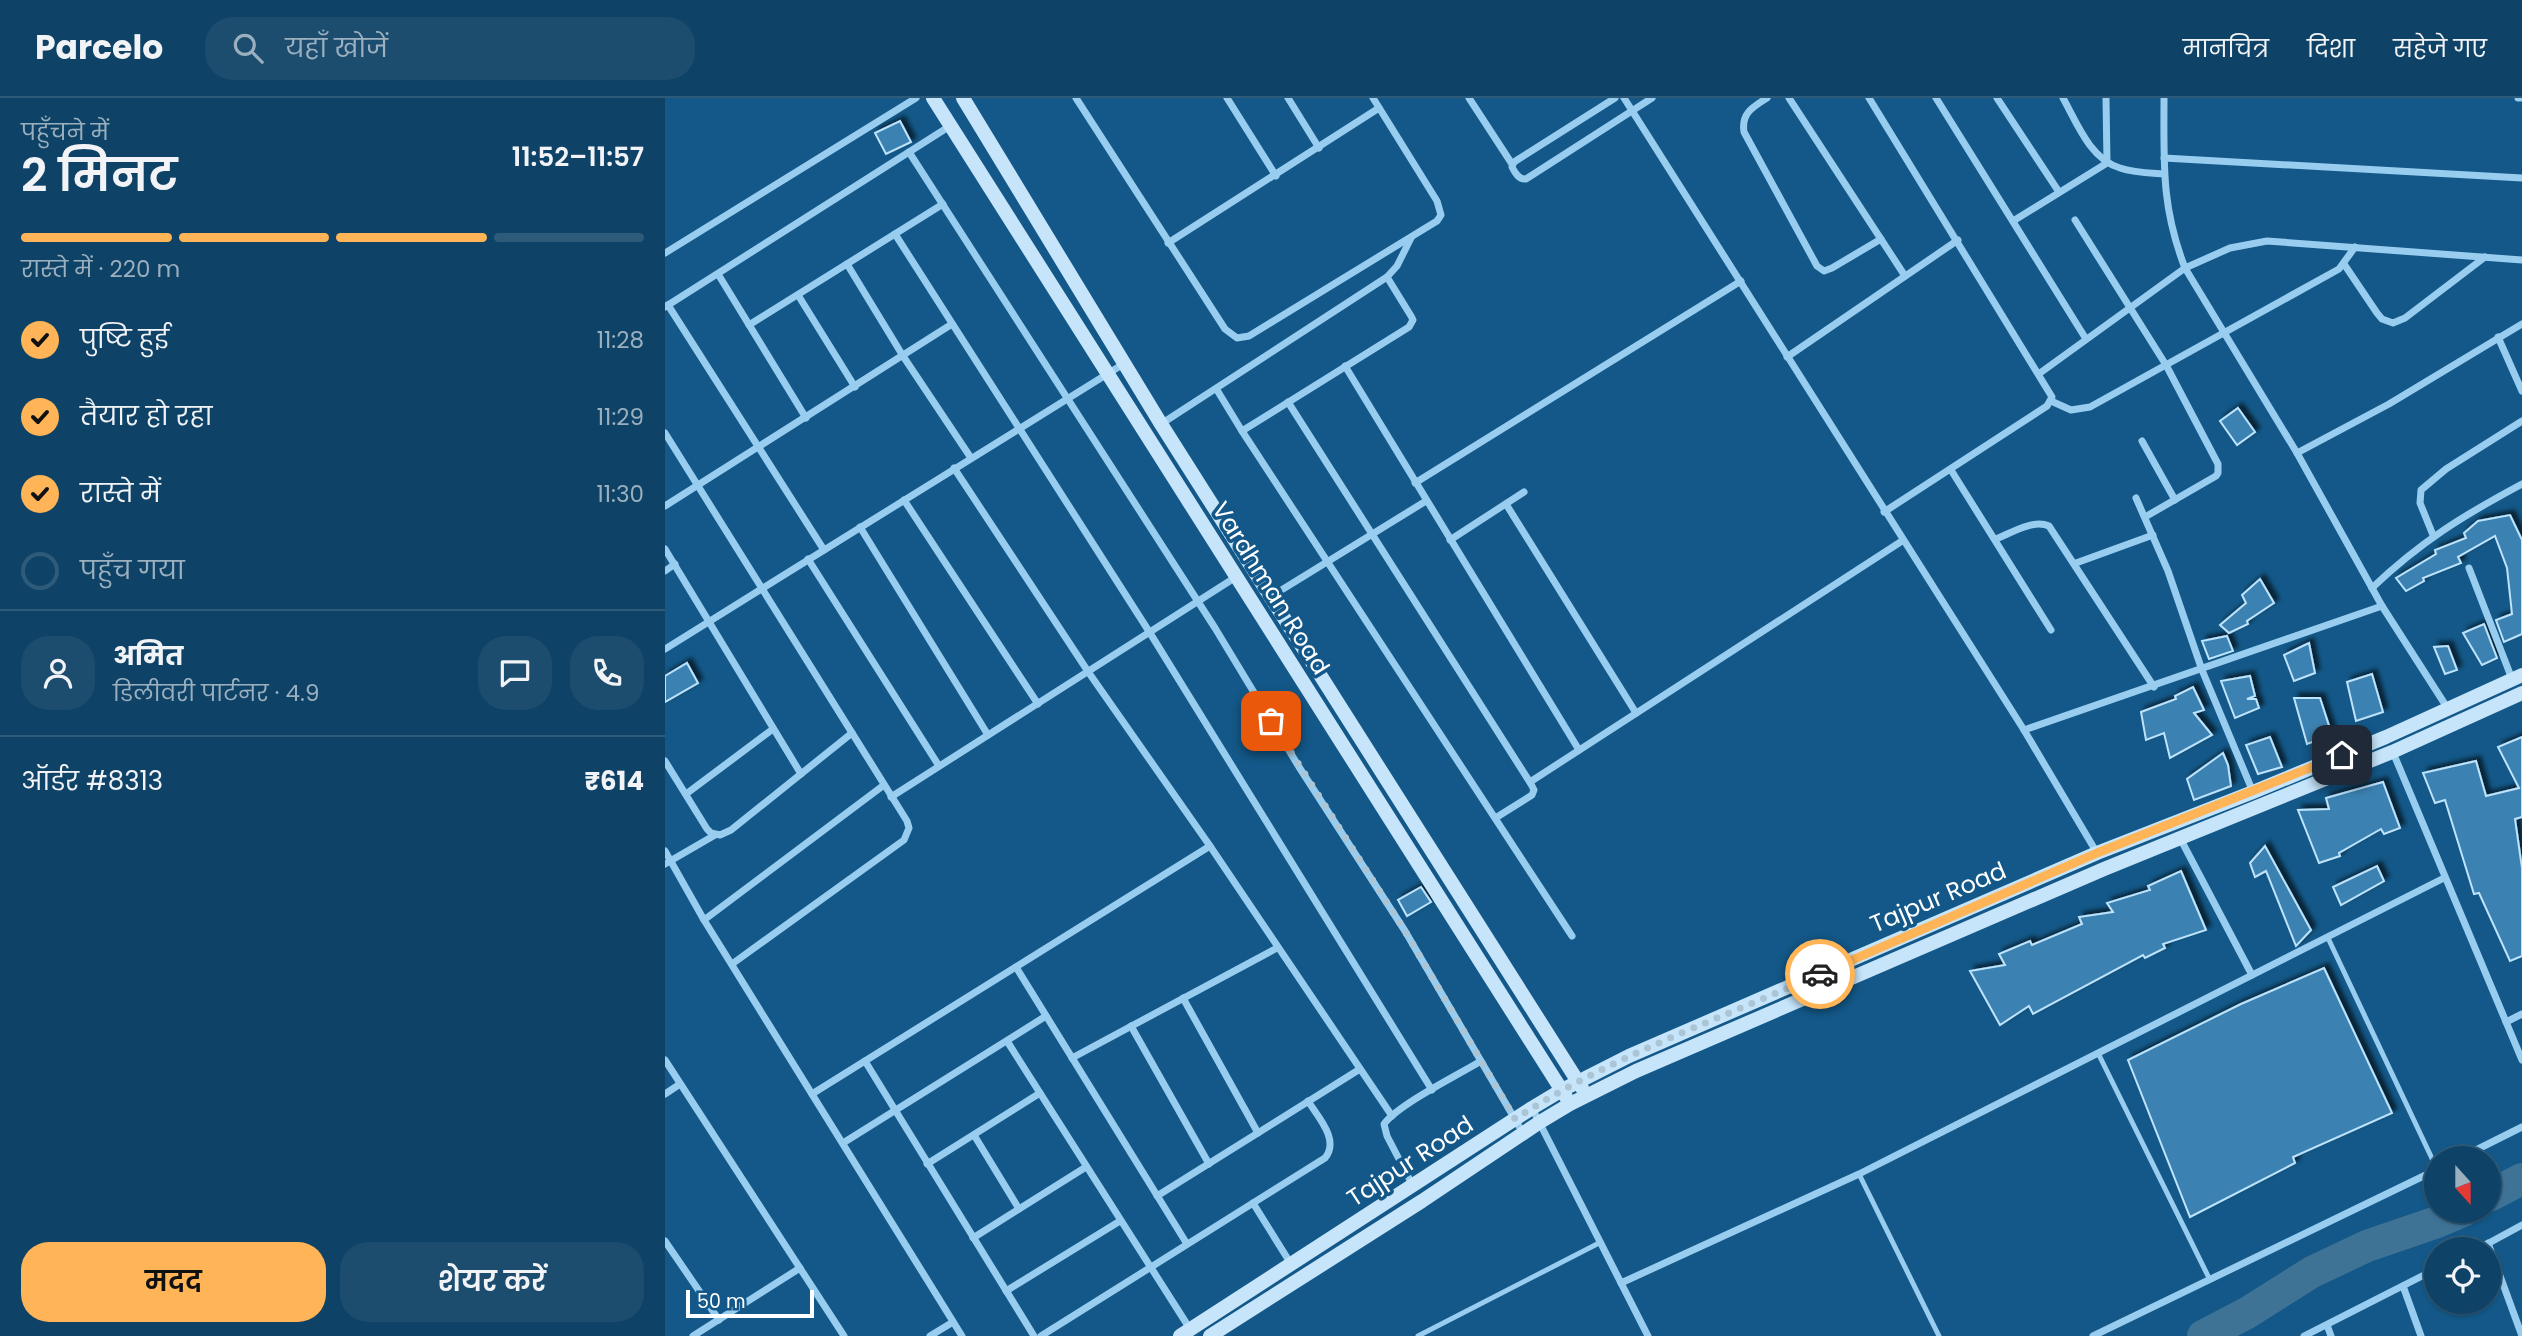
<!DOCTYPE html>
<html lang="hi">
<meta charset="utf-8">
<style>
body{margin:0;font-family:Poppins,"Noto Sans Devanagari",sans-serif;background:#1c4d6f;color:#f1f3f6;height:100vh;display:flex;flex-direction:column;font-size:26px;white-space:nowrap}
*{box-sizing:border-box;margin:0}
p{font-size:23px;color:#9bb0bf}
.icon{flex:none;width:38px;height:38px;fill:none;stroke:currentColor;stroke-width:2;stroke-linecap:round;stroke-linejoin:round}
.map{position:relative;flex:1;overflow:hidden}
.side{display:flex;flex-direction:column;background:#0e4266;width:665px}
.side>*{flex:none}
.needle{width:46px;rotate:159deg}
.controls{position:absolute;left:1759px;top:1048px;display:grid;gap:14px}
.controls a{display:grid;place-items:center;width:77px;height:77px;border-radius:50%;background:#0e4266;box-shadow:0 2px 5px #0004,0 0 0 2px #2e5b7a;font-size:35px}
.scale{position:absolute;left:21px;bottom:18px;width:128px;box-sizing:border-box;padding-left:7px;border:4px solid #fff;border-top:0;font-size:19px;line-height:24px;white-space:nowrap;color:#fff;-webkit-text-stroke:5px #135888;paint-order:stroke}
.pin{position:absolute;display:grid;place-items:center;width:60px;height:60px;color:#fff;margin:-30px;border-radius:14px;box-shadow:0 4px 10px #0006}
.courier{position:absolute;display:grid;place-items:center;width:70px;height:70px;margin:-35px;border:5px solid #ffb557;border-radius:50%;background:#fff;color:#222;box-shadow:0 2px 9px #0007}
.headline em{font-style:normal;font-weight:600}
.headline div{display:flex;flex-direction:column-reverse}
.headline{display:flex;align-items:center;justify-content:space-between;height:119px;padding:0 21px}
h1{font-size:46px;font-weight:600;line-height:52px}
.bar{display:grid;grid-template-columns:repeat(4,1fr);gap:10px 7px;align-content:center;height:84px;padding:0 21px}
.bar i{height:9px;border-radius:5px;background:#2e5b7a}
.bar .on{background:#ffb557}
.bar p{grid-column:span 4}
.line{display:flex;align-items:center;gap:18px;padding:0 21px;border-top:2px solid #2e5b7a}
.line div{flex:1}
.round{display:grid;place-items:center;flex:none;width:74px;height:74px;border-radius:28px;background:#1c4d6f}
ol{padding:0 21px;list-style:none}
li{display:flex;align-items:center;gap:21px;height:77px}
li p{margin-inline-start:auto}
li .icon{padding:7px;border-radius:50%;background:#ffb557;color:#111;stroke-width:4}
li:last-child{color:#9bb0bf}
li i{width:38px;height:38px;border:4px solid #2e5b7a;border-radius:50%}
.action{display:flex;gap:14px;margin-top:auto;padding:14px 21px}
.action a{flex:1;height:80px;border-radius:28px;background:#ffb557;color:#111;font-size:28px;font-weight:600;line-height:80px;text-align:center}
.action a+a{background:#1c4d6f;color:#f1f3f6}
header{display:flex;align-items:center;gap:42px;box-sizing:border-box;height:98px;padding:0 35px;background:#0e4266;border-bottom:2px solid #2e5b7a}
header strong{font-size:33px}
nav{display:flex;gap:38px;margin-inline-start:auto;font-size:24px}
.search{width:490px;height:63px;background:#1c4d6f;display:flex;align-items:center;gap:18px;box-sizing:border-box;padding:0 24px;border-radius:28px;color:#9bb0bf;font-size:26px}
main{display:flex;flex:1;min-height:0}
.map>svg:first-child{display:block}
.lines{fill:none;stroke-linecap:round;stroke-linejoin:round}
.river{stroke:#3f7396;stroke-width:32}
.building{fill:#3b82b2;stroke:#bee3fc;stroke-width:2;filter:url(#shadow)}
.lane{stroke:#98cdf0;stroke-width:5}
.street{stroke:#98cdf0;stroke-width:7}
.secondary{stroke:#c6e5fb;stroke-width:14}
.done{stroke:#acc5d5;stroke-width:7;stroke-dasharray:0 12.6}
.route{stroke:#ffb557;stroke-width:9}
.labels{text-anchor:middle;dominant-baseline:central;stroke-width:7;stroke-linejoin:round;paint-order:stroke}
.street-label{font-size:24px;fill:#fff;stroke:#135888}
</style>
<header>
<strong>Parcelo</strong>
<div class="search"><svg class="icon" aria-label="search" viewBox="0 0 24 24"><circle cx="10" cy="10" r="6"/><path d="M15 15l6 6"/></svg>यहाँ खोजें</div>
<nav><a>मानचित्र</a><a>दिशा</a><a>सहेजे गए</a></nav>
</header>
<main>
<section class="side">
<div class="headline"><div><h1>2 मिनट</h1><p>पहुँचने में</p></div><em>11:52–11:57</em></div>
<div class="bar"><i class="on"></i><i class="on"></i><i class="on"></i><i></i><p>रास्ते में · 220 m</p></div>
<ol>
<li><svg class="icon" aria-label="check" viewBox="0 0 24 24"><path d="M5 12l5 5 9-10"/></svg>पुष्टि हुई<p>11:28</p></li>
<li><svg class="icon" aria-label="check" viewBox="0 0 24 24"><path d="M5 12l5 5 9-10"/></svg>तैयार हो रहा<p>11:29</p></li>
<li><svg class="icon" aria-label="check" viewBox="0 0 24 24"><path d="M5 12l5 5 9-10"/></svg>रास्ते में<p>11:30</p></li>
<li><i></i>पहुँच गया</li>
</ol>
<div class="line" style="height:126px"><a class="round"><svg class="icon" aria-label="person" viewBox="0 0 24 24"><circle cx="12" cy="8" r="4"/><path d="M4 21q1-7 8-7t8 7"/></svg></a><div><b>अमित</b><p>डिलीवरी पार्टनर · 4.9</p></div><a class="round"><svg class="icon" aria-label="chat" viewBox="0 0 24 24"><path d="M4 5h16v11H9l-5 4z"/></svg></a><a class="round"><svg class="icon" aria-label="phone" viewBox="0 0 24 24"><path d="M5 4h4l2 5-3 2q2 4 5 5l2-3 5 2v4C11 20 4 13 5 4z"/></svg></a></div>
<div class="line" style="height:91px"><div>ऑर्डर #8313</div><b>₹614</b></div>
<div class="action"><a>मदद</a><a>शेयर करें</a></div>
</section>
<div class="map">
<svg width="1857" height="1238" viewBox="0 0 1857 1238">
<defs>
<filter id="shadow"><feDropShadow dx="4.5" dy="-4.5" stdDeviation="2" flood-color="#0009"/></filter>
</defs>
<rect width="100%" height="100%" fill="#135888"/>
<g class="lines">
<!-- river -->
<g class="river">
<polyline points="1824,1098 1857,1081"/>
<polyline points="1538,1238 1582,1215 1647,1174 1702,1148 1772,1124 1798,1113"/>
</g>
</g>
<!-- building -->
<g class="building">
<polygon points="235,23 246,44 221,56 210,35"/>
<polygon points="1573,310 1590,334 1572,347 1555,323"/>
<polygon points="1845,417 1857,442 1857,536 1839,544 1831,522 1847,516 1842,470 1830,438 1793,459 1796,465 1758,480 1759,483 1741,493 1731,480 1771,456 1770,452 1801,440 1799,435 1813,423"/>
<polygon points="1595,481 1609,505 1582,523 1583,526 1564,535 1555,527 1581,505 1577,497"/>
<polygon points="1819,526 1832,560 1817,567 1798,535"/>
<polygon points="1562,538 1568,553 1544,561 1537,543"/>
<polygon points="1644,545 1650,575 1629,583 1619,557"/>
<polygon points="1783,548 1792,572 1780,576 1769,549"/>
<polygon points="22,565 33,585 0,604 0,578"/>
<polygon points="1707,576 1718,614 1691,623 1682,584"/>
<polygon points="1585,578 1590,598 1582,601 1591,601 1594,610 1570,620 1556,583"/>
<polygon points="1528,589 1539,612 1529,615 1547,637 1505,660 1499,635 1481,642 1476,614 1511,601 1510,598"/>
<polygon points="1629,600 1655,600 1667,637 1642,646"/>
<polygon points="1605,639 1617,669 1593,676 1581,647"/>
<polygon points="1857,639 1857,719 1850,721 1857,770 1857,858 1845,863 1814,795 1809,796 1780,702 1770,705 1758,675 1811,663 1821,698 1854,690 1833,649"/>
<polygon points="1558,655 1563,667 1566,688 1529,702 1522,681"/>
<polygon points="1718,684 1735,730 1719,736 1716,731 1674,755 1675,758 1654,765 1633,712 1664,711 1661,700"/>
<polygon points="1600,748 1646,832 1631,848 1601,773 1590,779 1585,765"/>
<polygon points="1712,768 1719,783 1676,807 1668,789"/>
<polygon points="1516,773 1541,832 1498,846 1500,850 1480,860 1478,857 1368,916 1364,908 1335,927 1305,873 1340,867 1334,856 1365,843 1367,847 1417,826 1414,819 1448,814 1442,805 1485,792 1483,788"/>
<polygon points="756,789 766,804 742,818 733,802"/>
<polygon points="1659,870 1727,1015 1628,1059 1630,1065 1525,1119 1463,962 1576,906"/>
</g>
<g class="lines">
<!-- lane -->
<g class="lane">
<polyline points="1663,840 1771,1069"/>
<polyline points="1433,955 1545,1182"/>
<polyline points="1194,1076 1274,1238"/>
<polyline points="753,1238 936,1144"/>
</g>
<!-- street -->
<g class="street">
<polyline points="411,0 560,231 572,240 584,238 772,123 776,117 772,103 708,0"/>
<polyline points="562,0 611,78"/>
<polyline points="623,0 654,50"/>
<polyline points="804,0 847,66"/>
<path d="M 950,0 L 849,64 L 847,69 C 850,75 854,82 861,81 L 987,0"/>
<polyline points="959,0 1359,632 1432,755"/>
<path d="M 1102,0 C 1088,9 1076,15 1079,34 L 1152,168 L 1159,173 L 1167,170 L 1216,141"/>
<polyline points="1124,0 1240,178"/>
<polyline points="1204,0 1387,299 1382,308 1219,414"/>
<polyline points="1271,0 1421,241"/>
<polyline points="1332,0 1394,94"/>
<path d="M 1398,0 C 1412,25 1425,61 1455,70 C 1469,75 1484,75 1499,76"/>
<path d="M 1499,0 C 1499,65 1496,108 1520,170 L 1632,355 L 1717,508 L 1783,611"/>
<polyline points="1853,0 1857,0"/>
<polyline points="244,54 550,530 634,669 740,833 858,1035"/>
<polyline points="1499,60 1857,80"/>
<polyline points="1410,122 1501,267 1553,366 1553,375 1551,378 1480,419"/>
<polyline points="1348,123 1442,65 1441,0"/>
<polyline points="230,136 485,535 767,992"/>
<polyline points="503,145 714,10"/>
<polyline points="0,155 251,0"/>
<polyline points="182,166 238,258 306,360"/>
<polyline points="1679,166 1712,215 1717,221 1728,225 1740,220 1820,159"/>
<polyline points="53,176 141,320"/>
<polyline points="722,179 746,218 748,222 744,229 577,333 907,838"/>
<polyline points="133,197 190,289"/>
<polyline points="3,207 159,452"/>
<polyline points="0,209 285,28"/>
<polyline points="84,227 278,106"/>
<polyline points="1833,239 1857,293"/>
<polyline points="1122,259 1293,142"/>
<polyline points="680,268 914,652"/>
<polyline points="1375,275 1520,170 1565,150 1602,143 1857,162"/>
<polyline points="552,292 577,333"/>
<polyline points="1386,303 1406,312 1425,309 1674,171 1690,149"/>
<polyline points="623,304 866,686 869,692 867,697 832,719"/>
<polyline points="496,326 722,179 732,168 746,140"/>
<polyline points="0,335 242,723 244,730 239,742 67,866"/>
<polyline points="1477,343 1510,402"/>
<polyline points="1632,355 1724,306 1857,226"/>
<polyline points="289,370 424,575 545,748 727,1018"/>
<polyline points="1286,372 1386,532"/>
<polyline points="750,385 1076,183"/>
<polyline points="1471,400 1503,473 1537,572 1588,694"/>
<polyline points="239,402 373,606"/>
<polyline points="841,406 971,615"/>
<polyline points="0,408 287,226"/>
<polyline points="195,429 323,637"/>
<polyline points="1768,437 1755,405 1756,392 1781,371 1857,323"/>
<path d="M 1331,441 C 1346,435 1368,421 1384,428 L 1489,589"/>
<polyline points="785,442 859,394"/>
<polyline points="0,451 136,676"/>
<polyline points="143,461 274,668"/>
<polyline points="1411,465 1488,437"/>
<polyline points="1804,470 1847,581"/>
<polyline points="0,473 10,466"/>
<path d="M 1707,490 C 1755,444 1799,417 1857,386"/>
<polyline points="605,499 761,403"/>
<polyline points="0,551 460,265"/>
<polyline points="1359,632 1717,508"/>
<polyline points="1727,652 1857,962"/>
<polyline points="0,663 42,731 46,735 55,737 66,732 187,635"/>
<polyline points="865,684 1237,443"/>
<polyline points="21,696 108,631"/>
<polyline points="226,699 571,479"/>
<polyline points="1515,740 1587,877"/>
<polyline points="0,753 39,822 297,1238"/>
<polyline points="0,766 50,737"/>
<polyline points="39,822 219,687"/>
<polyline points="351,869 522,1146"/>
<polyline points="518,900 593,1035"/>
<polyline points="1841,924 1857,916"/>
<polyline points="466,928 544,1066"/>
<polyline points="342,943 525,1231"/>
<polyline points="407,960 612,850"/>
<polyline points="0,962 179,1238"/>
<polyline points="200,963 369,1238"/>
<polyline points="0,996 15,986"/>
<polyline points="147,996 545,748"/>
<polyline points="867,1010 983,1238"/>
<polyline points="309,1037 354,1111"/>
<polyline points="178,1045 381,918"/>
<polyline points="1795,1060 1857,1029"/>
<polyline points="262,1066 375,995"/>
<path d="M 748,1088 L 722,1038 L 719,1026 C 734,1006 793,977 816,963"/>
<polyline points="492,1098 695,971"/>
<polyline points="588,1105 626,1166"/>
<polyline points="308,1140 421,1069"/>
<polyline points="0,1143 54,1222"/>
<polyline points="1823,1145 1857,1238"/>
<polyline points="1811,1152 1857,1127"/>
<polyline points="956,1185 1194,1076 1779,780"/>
<polyline points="1738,1188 1756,1238"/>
<polyline points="341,1193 455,1123"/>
<polyline points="1662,1227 1666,1238"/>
<polyline points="28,1238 135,1170"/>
<polyline points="265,1238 288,1224"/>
<path d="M 376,1238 L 660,1060 C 675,1042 653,1019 643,1003"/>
<polyline points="1428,1238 1771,1072"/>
<polyline points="1639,1238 1771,1171"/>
</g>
<!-- secondary -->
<g class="secondary">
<polyline points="268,0 901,999"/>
<polyline points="298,0 496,326 917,990"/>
<polyline points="515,1238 867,1010 897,992 964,958 1432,755 1588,694 1721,639 1857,577"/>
<polyline points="545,1238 757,1103 875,1024 905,1006 971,973 1439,771 1727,654 1857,595"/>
</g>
</g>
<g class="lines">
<!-- done -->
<path class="done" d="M 606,623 L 740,833 L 850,1021 C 944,959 1053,922 1155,876"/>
<!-- route -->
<polyline class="route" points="1155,876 1432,755 1677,657"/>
</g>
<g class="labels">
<!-- street labels -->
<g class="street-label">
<text transform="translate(606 490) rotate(58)">Vardhman Road</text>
<text transform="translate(1273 799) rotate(-23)">Tajpur Road</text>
<text transform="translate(745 1063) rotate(-33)">Tajpur Road</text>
</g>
</g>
</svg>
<div class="controls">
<a><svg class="needle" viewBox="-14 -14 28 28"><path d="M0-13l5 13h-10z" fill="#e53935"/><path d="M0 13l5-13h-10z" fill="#9bb0bf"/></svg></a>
<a><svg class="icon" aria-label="locate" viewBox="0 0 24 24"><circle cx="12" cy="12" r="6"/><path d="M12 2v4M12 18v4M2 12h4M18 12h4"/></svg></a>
</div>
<div class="scale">50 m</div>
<div class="pin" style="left:606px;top:623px;background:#ea580c"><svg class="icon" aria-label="bag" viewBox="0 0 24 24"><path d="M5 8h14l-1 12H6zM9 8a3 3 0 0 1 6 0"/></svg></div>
<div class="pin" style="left:1677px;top:657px;background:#1f2937"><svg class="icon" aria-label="home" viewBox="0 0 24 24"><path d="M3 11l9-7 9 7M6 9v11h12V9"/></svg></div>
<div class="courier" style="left:1155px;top:876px"><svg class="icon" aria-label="car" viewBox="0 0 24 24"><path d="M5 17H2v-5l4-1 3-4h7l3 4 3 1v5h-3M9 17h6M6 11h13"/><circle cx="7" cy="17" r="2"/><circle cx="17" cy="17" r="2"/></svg></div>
</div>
</main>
